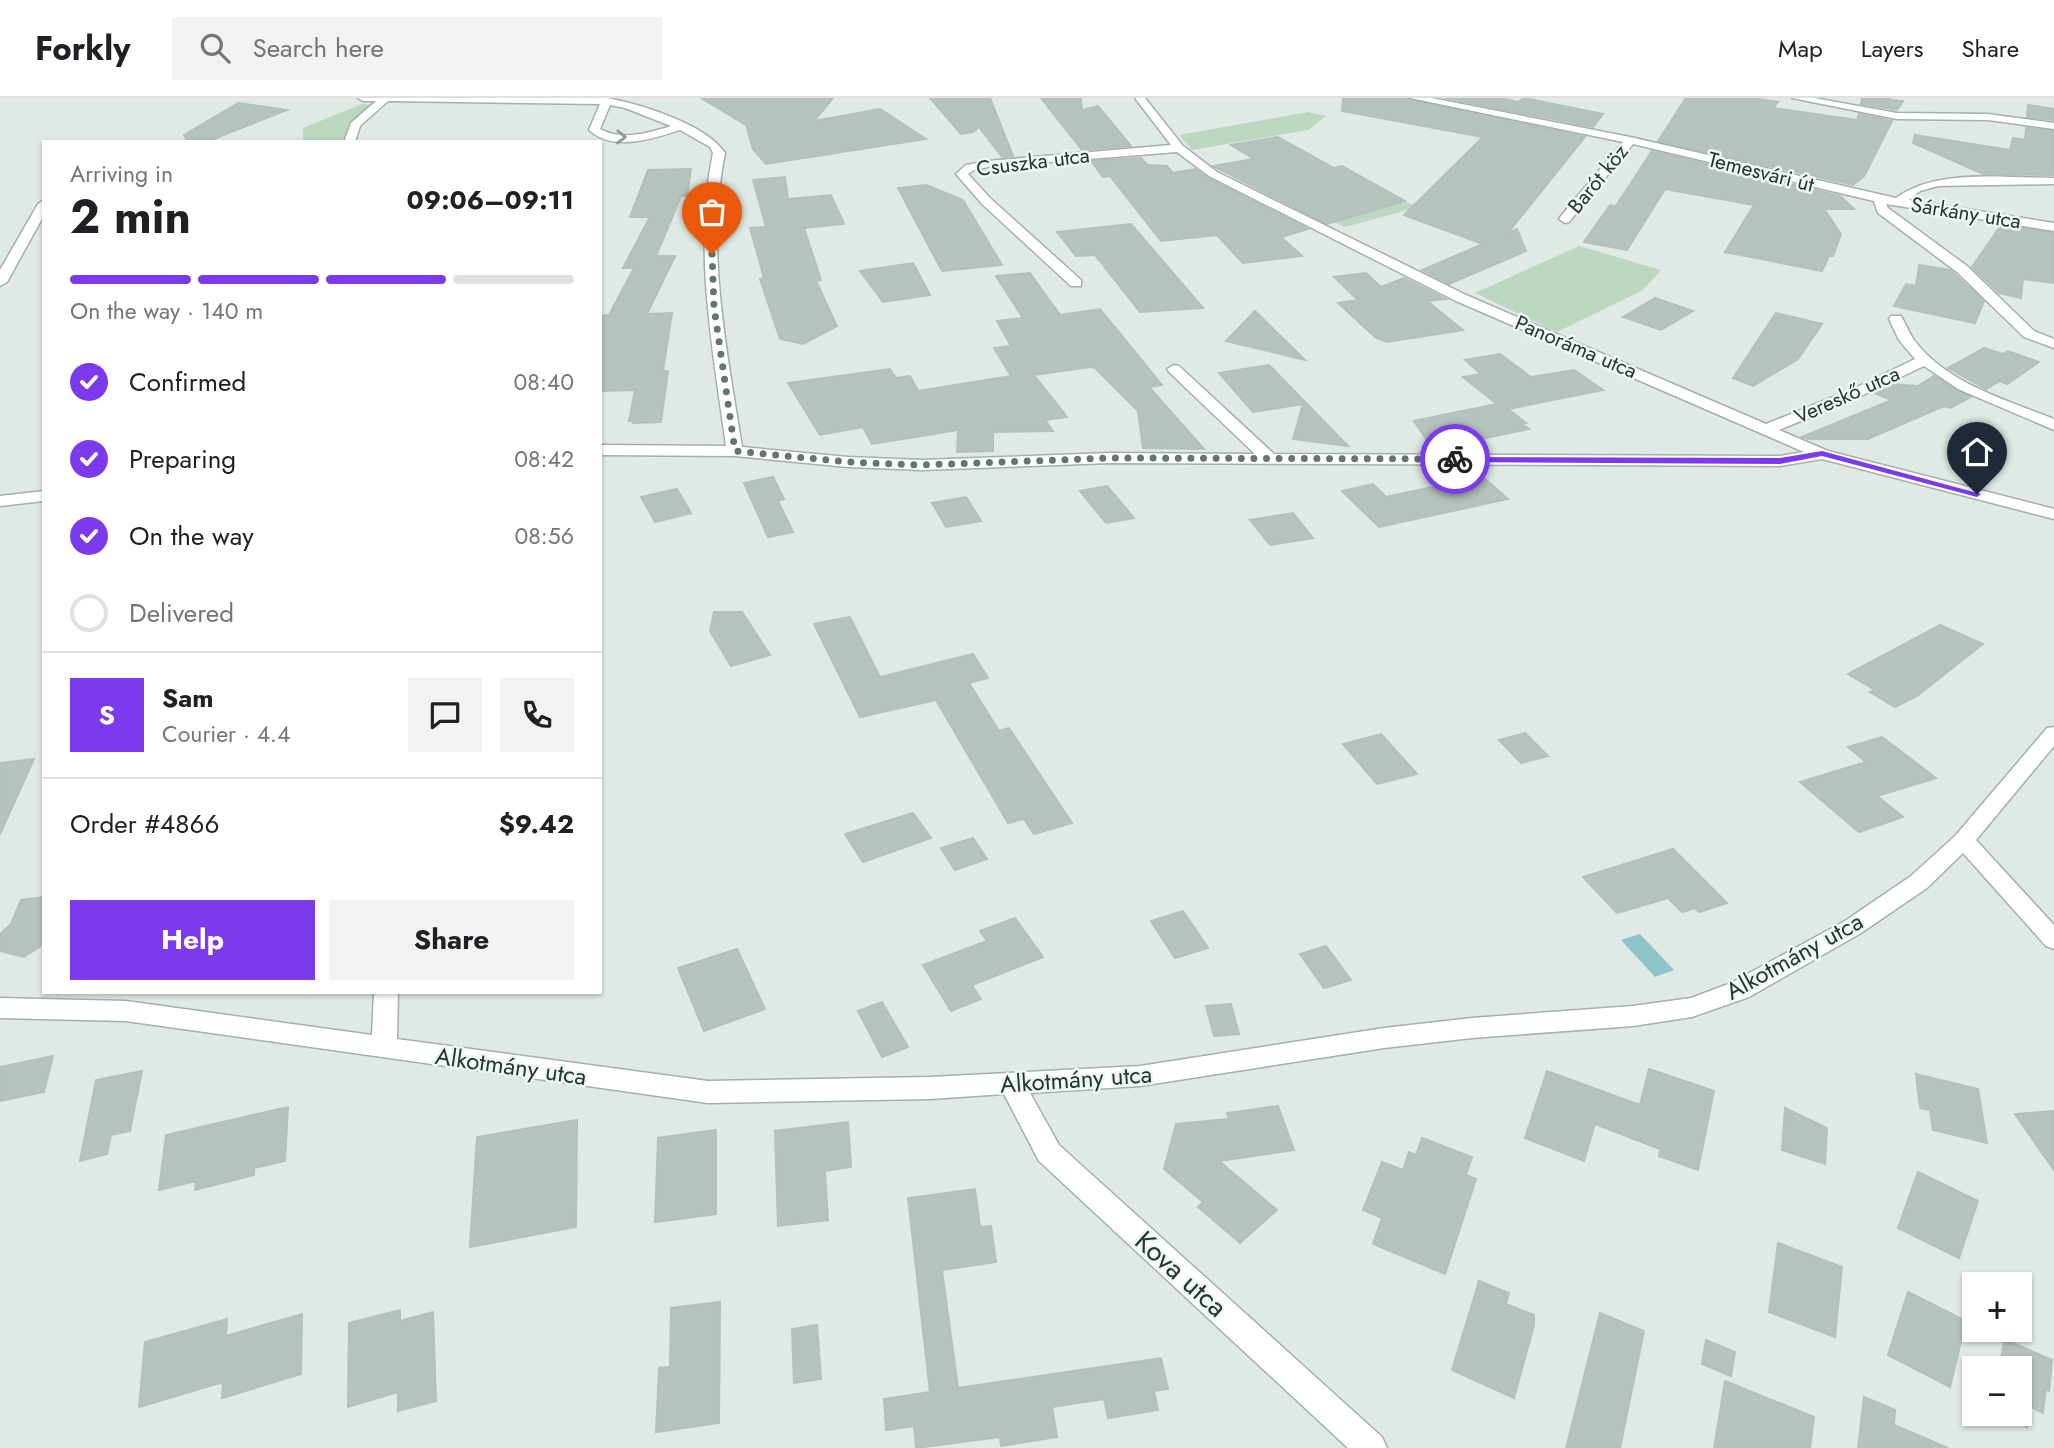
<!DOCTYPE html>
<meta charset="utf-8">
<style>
body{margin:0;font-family:Jost,sans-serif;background:#f2f2f2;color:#202124;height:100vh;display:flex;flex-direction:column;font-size:26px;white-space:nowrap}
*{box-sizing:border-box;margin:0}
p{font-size:23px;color:#757577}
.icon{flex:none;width:38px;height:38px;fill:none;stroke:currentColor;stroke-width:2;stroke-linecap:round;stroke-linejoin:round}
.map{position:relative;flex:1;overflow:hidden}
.sheet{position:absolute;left:42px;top:42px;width:560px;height:854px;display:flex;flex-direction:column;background:#fff;border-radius:0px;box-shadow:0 2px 5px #0004}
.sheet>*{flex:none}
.controls{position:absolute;left:1962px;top:1174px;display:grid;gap:14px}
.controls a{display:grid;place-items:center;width:70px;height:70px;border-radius:0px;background:#fff;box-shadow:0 2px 5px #0004;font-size:35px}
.pin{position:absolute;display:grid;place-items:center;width:60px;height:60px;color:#fff;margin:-72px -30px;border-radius:50% 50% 50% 0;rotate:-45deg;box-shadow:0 0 7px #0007}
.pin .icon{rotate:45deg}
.courier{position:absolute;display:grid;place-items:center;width:70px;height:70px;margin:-35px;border:5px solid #7c3aed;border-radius:50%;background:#fff;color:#222;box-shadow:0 2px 9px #0007}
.summary em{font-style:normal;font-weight:700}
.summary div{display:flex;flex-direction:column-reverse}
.summary{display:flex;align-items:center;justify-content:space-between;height:119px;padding:0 28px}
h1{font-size:46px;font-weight:700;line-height:52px}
.bar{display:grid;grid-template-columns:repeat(4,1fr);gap:10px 7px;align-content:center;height:84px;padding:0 28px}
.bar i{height:9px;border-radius:5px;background:#e0e0e0}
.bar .active{background:#7c3aed}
.bar p{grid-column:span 4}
.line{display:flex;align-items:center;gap:18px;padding:0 28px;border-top:2px solid #e0e0e0}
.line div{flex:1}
.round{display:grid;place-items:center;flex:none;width:74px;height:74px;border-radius:0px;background:#f2f2f2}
ol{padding:0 28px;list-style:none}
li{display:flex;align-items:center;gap:21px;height:77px}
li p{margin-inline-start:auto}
li .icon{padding:7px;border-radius:50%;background:#7c3aed;color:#fff;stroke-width:4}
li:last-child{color:#757577}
li i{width:38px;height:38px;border:4px solid #e0e0e0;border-radius:50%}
.primary-button{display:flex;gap:14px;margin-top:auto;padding:14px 28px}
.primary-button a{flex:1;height:80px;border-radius:0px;background:#7c3aed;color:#fff;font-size:28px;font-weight:700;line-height:80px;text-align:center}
.primary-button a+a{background:#f2f2f2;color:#202124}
header{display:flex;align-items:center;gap:42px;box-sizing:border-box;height:98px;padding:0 35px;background:#fff;border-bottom:2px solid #e0e0e0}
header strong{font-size:33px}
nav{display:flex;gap:38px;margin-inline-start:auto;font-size:24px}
.search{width:490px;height:63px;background:#f2f2f2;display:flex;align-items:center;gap:18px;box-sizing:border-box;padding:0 24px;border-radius:0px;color:#757577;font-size:26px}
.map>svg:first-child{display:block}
.green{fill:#bbd7c0}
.water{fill:#8ec4c8}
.building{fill:#b6c3bd;stroke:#b3c1ba;stroke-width:2}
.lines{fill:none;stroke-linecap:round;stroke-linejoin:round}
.minor-casing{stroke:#a4b0aa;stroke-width:3}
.minor{fill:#fff;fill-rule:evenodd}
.oneway{stroke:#919b98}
.route{fill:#7c3aed}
.done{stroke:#65756f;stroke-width:7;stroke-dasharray:0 12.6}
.labels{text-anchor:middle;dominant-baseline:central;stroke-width:5;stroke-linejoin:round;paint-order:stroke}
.far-street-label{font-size:21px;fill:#233730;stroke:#f0f6f2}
.street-label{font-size:24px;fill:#233730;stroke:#f0f6f2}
.near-street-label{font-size:28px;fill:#233730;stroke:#f0f6f2}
</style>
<header>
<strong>Forkly</strong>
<div class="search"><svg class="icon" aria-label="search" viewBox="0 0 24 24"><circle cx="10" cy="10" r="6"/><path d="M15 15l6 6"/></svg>Search here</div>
<nav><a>Map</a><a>Layers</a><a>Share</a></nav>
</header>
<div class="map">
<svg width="2054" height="1350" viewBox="0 0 2054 1350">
<rect width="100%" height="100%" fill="#e0e9e4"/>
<!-- green -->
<g class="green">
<polygon points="362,6 372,7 354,22 343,44 303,44 303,30"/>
<polygon points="1308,14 1326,18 1308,32 1192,52 1179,37"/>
<polygon points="1387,96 1418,109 1345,129 1316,115"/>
<polygon points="1579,148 1661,172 1643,192 1557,234 1475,195"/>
</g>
<!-- water -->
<polygon class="water" points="1640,836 1674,872 1655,879 1621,842"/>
<!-- building -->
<g class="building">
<polygon points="701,0 833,0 814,23 880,11 926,41 766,66 753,51 746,27"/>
<polygon points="930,0 990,0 1013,58 1002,59 979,29 973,34 961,36"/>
<polygon points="1041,0 1081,0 1082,12 1098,8 1131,48 1082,52"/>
<polygon points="1343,0 1407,0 1585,39 1507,136 1517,131 1526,153 1449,186 1422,172 1483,146 1404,117 1483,39 1342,13"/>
<polygon points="1445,0 1500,0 1518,4 1524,0 1603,16 1593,29"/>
<polygon points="1686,0 1753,0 1778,4 1773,10 1857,22 1859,16 1892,23 1864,78 1853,87 1658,43"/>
<polygon points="1862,0 1890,0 1890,2 1903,3 1897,12 1861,6"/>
<polygon points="238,5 287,12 206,44 188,44 184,37"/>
<polygon points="2028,7 2054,11 2054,22 2027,19"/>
<polygon points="2026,30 2054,33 2054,77 1983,76 1913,45 1915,37 2010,52 2013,40 2025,42"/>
<polygon points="1278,39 1334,70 1342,68 1405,103 1327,126 1213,68 1254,61 1231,47"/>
<polygon points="1652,53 1840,98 1854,111 1824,111 1841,136 1833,158 1829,158 1822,173 1725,154 1754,107 1665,91 1627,152 1584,144 1610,107 1616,108"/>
<polygon points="1141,60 1147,67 1167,68 1173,75 1195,71 1208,80 1308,131 1281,139 1302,158 1243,165 1217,137 1161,143 1110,78 1103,79 1091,63"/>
<polygon points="691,71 687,98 681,98 656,158 675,158 647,216 672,215 663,273 668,273 661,324 633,325 634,323 629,323 635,292 600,293 600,218 609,217 634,170 623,170 650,119 630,119 648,72"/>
<polygon points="785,79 788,101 831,97 844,126 804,130 821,182 816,183 837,228 803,246 780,241 760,181 764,180 750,130 766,129 753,82"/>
<polygon points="926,87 963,102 1002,167 942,173 898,90"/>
<polygon points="1131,126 1203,210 1140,214 1095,157 1076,158 1057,134"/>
<polygon points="2001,127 2054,135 2054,185 2023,181 2021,200 1999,195 1972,169"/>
<polygon points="913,165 930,197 883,204 860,173"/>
<polygon points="1919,167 1950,172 1984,203 1975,225 1894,208 1906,186 1916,188"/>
<polygon points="1030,175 1060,217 1100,211 1162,287 1149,289 1204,351 1143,350 1138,313 1095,270 1090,269 1034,277 1067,319 1045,322 1053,333 993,334 993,353 957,354 958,332 872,346 863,329 820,337 788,285 890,271 896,280 910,278 918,293 1011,278 994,250 1011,248 997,223 1023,220 996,178"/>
<polygon points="1366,175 1381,189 1404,180 1446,201 1427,203 1463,232 1387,244 1376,240 1338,205 1358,202 1334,179"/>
<polygon points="1655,200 1693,213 1661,232 1623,219"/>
<polygon points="1255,213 1305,262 1226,243"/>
<polygon points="1776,215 1822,226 1798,261 1753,288 1733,280"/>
<polygon points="1984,250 2003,256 2008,253 2039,264 2007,286 2000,283 1986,291 1948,270"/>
<polygon points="1500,256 1531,279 1574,272 1603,292 1508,311 1526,325 1522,326 1529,331 1446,348 1453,354 1435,354 1414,323 1497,306 1463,279 1481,276 1465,262"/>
<polygon points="1269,267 1307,306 1348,348 1293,341 1303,306 1253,314 1219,275"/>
<polygon points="1934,278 1971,299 1950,310 1944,308 1868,341 1808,341 1802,339 1892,302 1874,295 1892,286 1918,288"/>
<polygon points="1446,369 1471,369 1508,401 1379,429 1342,393 1373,386 1386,399 1456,384"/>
<polygon points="773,379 784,401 778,403 793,434 768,439 744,385"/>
<polygon points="1107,388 1134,420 1106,425 1080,393"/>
<polygon points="677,391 691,415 655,424 641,399"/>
<polygon points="966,399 981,423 946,429 932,405"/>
<polygon points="1293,415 1313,440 1270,447 1250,422"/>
<polygon points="714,514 742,514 770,557 731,568 710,533"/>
<polygon points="850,519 880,579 973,556 988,580 969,585 999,633 1009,630 1072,725 1034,736 1024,721 1008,725 936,602 860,619 814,526"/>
<polygon points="1940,527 1983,546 1917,598 1895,609 1870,594 1875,592 1848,576"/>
<polygon points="1525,635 1548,658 1521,665 1499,642"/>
<polygon points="1381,636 1417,676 1377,686 1343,646"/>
<polygon points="1882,639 1936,680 1877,698 1903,719 1859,734 1800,684 1866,664 1848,649"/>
<polygon points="34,661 0,736 0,665"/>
<polygon points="913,715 931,740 863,764 845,736"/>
<polygon points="973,740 987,761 955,772 941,750"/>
<polygon points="1673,751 1727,805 1699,814 1695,810 1682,814 1668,800 1617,815 1583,779"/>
<polygon points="44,799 44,846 24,859 0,853 0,836 11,826 21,802"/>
<polygon points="1183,813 1208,850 1175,860 1151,823"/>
<polygon points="1015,820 1043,859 972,887 981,901 951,913 923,867 987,843 980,833"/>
<polygon points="1326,848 1351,882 1324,890 1300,856"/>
<polygon points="737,851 765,911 704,933 678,870"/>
<polygon points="882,904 908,949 882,959 858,913"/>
<polygon points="1231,906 1239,936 1214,938 1206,908"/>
<polygon points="53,958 44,994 0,1003 0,969"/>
<polygon points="1649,971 1714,993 1698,1072 1659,1058 1660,1051 1595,1026 1584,1063 1525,1040 1547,973 1640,1007"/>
<polygon points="142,973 130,1033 111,1037 107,1056 80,1063 96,982"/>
<polygon points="1916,976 1978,991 1987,1045 1933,1032 1930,1012 1920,1010"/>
<polygon points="1278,1008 1294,1052 1219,1063 1277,1112 1240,1145 1198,1109 1203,1104 1164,1071 1176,1026 1229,1021 1227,1015"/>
<polygon points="288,1009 285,1063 254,1070 254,1077 195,1092 196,1083 159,1092 166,1037"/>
<polygon points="1785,1010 1827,1030 1825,1066 1782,1052"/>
<polygon points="2054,1013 2054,1072 2015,1016"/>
<polygon points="577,1022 576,1129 470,1149 477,1039"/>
<polygon points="848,1024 851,1069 825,1073 828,1122 778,1128 775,1033"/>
<polygon points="716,1032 716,1116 655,1124 658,1040"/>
<polygon points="1422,1040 1472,1059 1466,1077 1476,1081 1445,1176 1373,1146 1382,1120 1363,1112 1382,1064 1403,1072 1409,1054 1416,1057"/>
<polygon points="1918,1074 1978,1103 1959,1160 1898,1130"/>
<polygon points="975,1091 980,1129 991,1128 996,1164 942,1172 958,1290 1161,1260 1168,1291 1154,1293 1158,1312 1108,1320 1104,1301 1052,1309 1057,1339 1001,1348 1000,1339 916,1350 914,1328 886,1332 884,1301 930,1294 908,1100"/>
<polygon points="1778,1145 1842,1169 1835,1239 1769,1214"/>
<polygon points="1479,1183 1509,1195 1506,1206 1534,1217 1534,1227 1514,1300 1452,1272"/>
<polygon points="1908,1194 1966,1223 1950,1289 1888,1257"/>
<polygon points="720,1204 719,1325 656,1334 659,1270 670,1269 671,1210"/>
<polygon points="400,1212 400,1223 433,1214 436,1303 398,1313 398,1294 348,1309 349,1225"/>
<polygon points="1600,1215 1644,1233 1620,1350 1566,1350"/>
<polygon points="302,1216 301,1276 222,1300 223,1284 139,1309 145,1244 227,1221 226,1238"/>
<polygon points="817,1227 821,1281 794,1285 792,1231"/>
<polygon points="2004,1241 2052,1262 2049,1293 2046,1291 2043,1315 2029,1308 2027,1329 2001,1316 2020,1316 2020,1270 2000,1270"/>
<polygon points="1706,1242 1735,1254 1731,1278 1702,1266"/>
<polygon points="1725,1283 1814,1319 1810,1350 1714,1350"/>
<polygon points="1864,1299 1895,1312 1894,1327 1948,1350 1858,1350"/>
</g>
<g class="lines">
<defs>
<g id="minor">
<path d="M 358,0 L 607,0 C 640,6 706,26 725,55 C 705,151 727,253 742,349 L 848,359 L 922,362 L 1110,355 L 1255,356 L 1169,274 L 1167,271 L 1174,267 L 1179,268 L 1274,356 L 1780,358 L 1804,354 L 1456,203 L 1209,78 L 1177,54 L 988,69 L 974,72 L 968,76 L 990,100 L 1081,182 L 1081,188 L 1071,188 L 982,106 L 956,76 L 966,67 L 988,63 L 1171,47 L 1135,0 L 1145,0 L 1183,48 L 1217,74 L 1466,197 L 1766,326 L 1853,291 L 1915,261 L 1899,242 L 1889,221 L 1891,218 L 1901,218 C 1906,226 1909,235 1914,242 C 1946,285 2006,302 2054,321 L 2054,332 L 1958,291 L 1924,268 L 1863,297 L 1779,332 L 1828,353 L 2054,411 L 2054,421 L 1822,361 L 1780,368 L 1110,365 L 922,372 L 848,369 L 735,358 L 600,357 L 600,347 L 726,348 C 713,252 693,151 713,55 L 710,49 L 680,32 C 652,41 613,54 589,32 L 600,6 L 388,3 L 360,28 L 355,44 L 344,44 L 351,25 L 376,3 L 363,3 ZM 610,7 L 625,10 L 671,28 C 648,35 622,43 600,31 Z"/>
<path d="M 1410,0 L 1431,0 L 1630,39 L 1896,100 C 1936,70 2006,80 2054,80 L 2054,86 L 1938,88 L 1920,93 L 1909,102 L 2054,125 L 2054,133 L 1886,106 L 1888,110 L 1967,168 L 2034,233 L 2054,241 L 2054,250 L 2024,239 L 1957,174 L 1878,115 L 1874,103 L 1633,46 L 1569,124 L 1565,125 L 1559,121 L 1561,118 L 1623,44 Z"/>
<polygon points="1792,0 1814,0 1897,15 1988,16 2054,25 2054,31 1988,22 1897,21"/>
<polygon points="44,102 44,117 7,184 0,188 0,172 38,106"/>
<polygon points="44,393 44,403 0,408 0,398"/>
<polygon points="2054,629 2054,648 1976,742 2054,827 2054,851 2046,848 1963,755 1927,790 1861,835 1749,899 1692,919 1633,928 1472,940 1384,950 1140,988 1030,995 1059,1047 1382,1339 1387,1350 1348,1350 1039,1063 1004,996 930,1001 708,1005 126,923 0,920 0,900 126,903 372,937 374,894 398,894 397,941 708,983 930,979 1140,968 1384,930 1472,920 1633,908 1691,900 1731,885 1845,823 1911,778 1956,737 2047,630"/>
</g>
</defs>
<!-- minor casing -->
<use href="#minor" class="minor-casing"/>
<!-- minor -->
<use href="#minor" class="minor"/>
</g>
<!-- one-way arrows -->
<defs><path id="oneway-chevron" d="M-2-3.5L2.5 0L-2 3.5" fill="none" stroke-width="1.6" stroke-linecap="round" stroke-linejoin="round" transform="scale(1.75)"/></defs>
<use class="oneway" href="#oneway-chevron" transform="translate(621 39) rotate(2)"/>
<!-- route -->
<polygon class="route" points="1822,353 1981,396 1977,399 1822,358 1780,366 1455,364 1451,361 1455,359 1780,360"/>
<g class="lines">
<!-- done -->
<polyline class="done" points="712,156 714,209 735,353 848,364 922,367 1111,360 1455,361"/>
</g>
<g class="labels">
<!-- far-street labels -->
<g class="far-street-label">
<text transform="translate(1033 64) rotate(-7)">Csuszka utca</text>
<text transform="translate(1761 74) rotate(14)">Temesvári út</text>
<text transform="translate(1598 81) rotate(-51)">Barót köz</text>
<text transform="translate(1966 115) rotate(9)">Sárkány utca</text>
<text transform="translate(1576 249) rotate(23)">Panoráma utca</text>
<text transform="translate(1847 297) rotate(-24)">Vereskő utca</text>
</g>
<!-- street labels -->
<g class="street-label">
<text transform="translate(1794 858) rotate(-29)">Alkotmány utca</text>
<text transform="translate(511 968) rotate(8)">Alkotmány utca</text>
<text transform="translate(1076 981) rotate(-4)">Alkotmány utca</text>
</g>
<!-- near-street labels -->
<g class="near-street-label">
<text transform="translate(1181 1176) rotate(42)">Kova utca</text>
</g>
</g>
</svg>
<div class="controls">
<a>+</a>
<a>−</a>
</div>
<div class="pin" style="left:712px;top:156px;background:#ea580c"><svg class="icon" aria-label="bag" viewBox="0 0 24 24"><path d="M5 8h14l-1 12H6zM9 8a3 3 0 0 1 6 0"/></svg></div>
<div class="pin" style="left:1977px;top:396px;background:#1f2937"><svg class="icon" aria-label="home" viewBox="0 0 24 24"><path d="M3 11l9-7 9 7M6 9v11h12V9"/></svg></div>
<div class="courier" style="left:1455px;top:361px"><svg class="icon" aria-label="bike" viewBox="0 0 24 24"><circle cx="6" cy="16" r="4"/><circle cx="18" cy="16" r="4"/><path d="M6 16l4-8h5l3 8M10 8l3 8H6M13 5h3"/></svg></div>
<section class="sheet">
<div class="summary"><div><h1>2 min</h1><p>Arriving in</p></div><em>09:06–09:11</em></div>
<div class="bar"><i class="active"></i><i class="active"></i><i class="active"></i><i></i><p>On the way · 140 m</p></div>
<ol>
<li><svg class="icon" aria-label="check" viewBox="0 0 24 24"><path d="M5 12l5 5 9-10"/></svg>Confirmed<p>08:40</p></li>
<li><svg class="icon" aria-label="check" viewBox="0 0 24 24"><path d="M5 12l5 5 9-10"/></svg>Preparing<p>08:42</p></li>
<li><svg class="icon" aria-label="check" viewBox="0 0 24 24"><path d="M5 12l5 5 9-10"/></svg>On the way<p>08:56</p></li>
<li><i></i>Delivered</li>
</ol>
<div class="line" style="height:126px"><b class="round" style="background:#7c3aed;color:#fff">S</b><div><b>Sam</b><p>Courier · 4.4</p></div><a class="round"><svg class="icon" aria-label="chat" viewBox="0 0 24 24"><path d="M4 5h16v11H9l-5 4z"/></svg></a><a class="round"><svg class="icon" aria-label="phone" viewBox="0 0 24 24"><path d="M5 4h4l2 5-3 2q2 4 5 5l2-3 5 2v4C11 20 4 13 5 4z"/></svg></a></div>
<div class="line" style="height:91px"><div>Order #4866</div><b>$9.42</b></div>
<div class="primary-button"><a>Help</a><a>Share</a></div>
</section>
</div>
